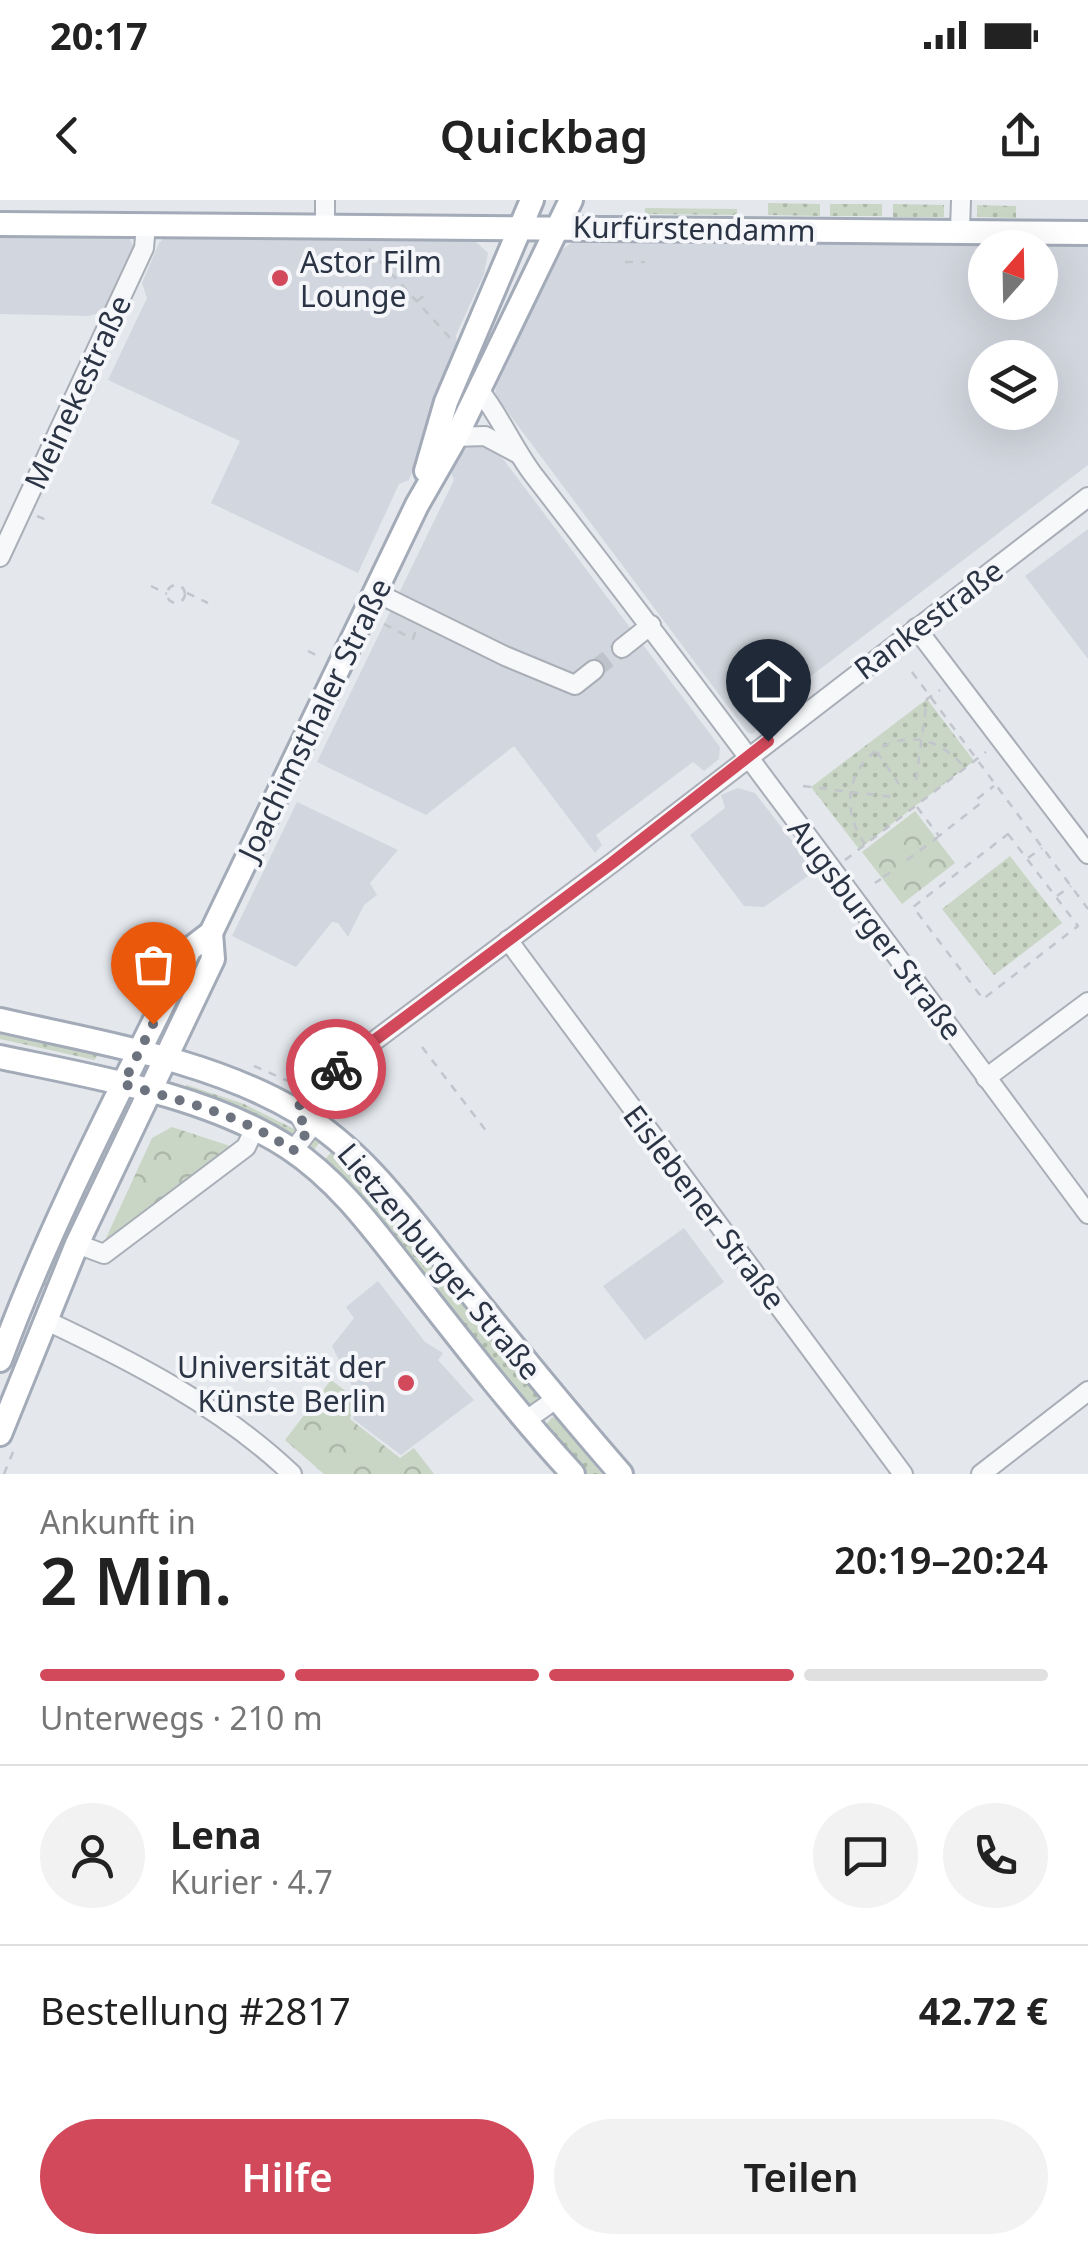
<!DOCTYPE html>
<html lang="de">
<meta charset="utf-8">
<style>
body{margin:0;font-family:"Noto Sans",sans-serif;background:#f2f2f2;color:#222;height:100vh;display:flex;flex-direction:column;font-size:38px;white-space:nowrap}
*{box-sizing:border-box;margin:0}
p{font-size:32px;color:#767676}
.icon{flex:none;width:55px;height:55px;fill:none;stroke:currentColor;stroke-width:2;stroke-linecap:round;stroke-linejoin:round}
.map{position:relative;height:1274px;overflow:hidden}
.details{display:flex;flex-direction:column;background:#fff;flex:1}
.details>*{flex:none}
.needle{width:65px;rotate:20deg}
.controls{position:absolute;left:968px;top:30px;display:grid;gap:20px}
.controls a{display:grid;place-items:center;width:90px;height:90px;border-radius:50%;background:#fff;box-shadow:0 10px 40px #0002;font-size:50px}
.pin{position:absolute;display:grid;place-items:center;width:85px;height:85px;color:#fff;margin:-102px -42px;border-radius:50% 50% 50% 0;rotate:-45deg;box-shadow:0 0 10px #0007}
.pin .icon{rotate:45deg}
.courier{position:absolute;display:grid;place-items:center;width:100px;height:100px;margin:-50px;border:8px solid #d1495b;border-radius:50%;background:#fff;color:#222;box-shadow:0 2px 12px #0007}
.head em{font-style:normal;font-weight:600}
.head div{display:flex;flex-direction:column-reverse}
.head{display:flex;align-items:center;justify-content:space-between;height:170px;padding:0 40px}
h1{font-size:65px;font-weight:600;line-height:75px}
.bar{display:grid;grid-template-columns:repeat(4,1fr);gap:15px 10px;align-content:center;height:120px;padding:0 40px}
.bar i{height:12px;border-radius:8px;background:#e0e0e0}
.bar .selected{background:#d1495b}
.bar p{grid-column:span 4}
.line{display:flex;align-items:center;gap:25px;padding:0 40px;border-top:2px solid #e0e0e0}
.line div{flex:1}
.round{display:grid;place-items:center;flex:none;width:105px;height:105px;border-radius:52px;background:#f2f2f2}
.primary-button{display:flex;gap:20px;margin-top:auto;padding:20px 40px}
.primary-button a{flex:1;height:115px;border-radius:60px;background:#d1495b;color:#fff;font-size:40px;font-weight:600;line-height:115px;text-align:center}
.primary-button a+a{background:#f2f2f2;color:#222}
.status{display:flex;justify-content:space-between;align-items:center;height:70px;padding:0 50px;background:#fff;direction:ltr}
.status svg{height:28px;fill:currentColor}
header{display:flex;justify-content:space-between;align-items:center;height:130px;padding:0 40px;background:#fff;font-size:45px;font-weight:600}
.map>svg:first-child{display:block}
.built{fill:#d2d6de;fill-rule:evenodd}
.grass{fill:url(#grass-dots)}
.park{fill:url(#park-crowns)}
.lines{fill:none;stroke-linecap:round;stroke-linejoin:round}
.minor-tunnel{stroke:#bfc3cb;stroke-width:18;stroke-dasharray:18 9;stroke-linecap:butt}
.minor-casing{stroke:#a9aeb7;stroke-width:22}
.major-casing{stroke:#a3abb8;stroke-width:28}
.path{stroke:#c2c5cb;stroke-width:2.5;stroke-dasharray:8 8;stroke-linecap:butt}
.minor{stroke:#f7f8fa;stroke-width:18}
.major{stroke:#fff;stroke-width:22}
.done{stroke:#6c737f;stroke-width:10;stroke-dasharray:0 18}
.route{stroke:#d1495b;stroke-width:12}
.poi-dot{fill:#d1495b;stroke:#f4f6f9;stroke-width:4}
.labels{text-anchor:middle;dominant-baseline:central;stroke-width:8;stroke-linejoin:round;paint-order:stroke}
.street-label{font-size:30px;fill:#2b3445;stroke:#f4f6f9}
.poi-label{font-size:30px;fill:#2b3445;stroke:#f4f6f9;text-anchor:start}
</style>
<div class="status"><b>20:17</b><svg viewBox="0 0 49 12"><path d="M0 12V9h3v3zM5 12V6h3v6zM10 12V3h3v9zM15 12V0h3v12zM26 1h20v11H26zM47 4h2v5h-2z"/></svg></div>
<header><svg class="icon" aria-label="back" viewBox="0 0 24 24"><path d="M15 5l-7 7 7 7"/></svg>Quickbag<svg class="icon" aria-label="share" viewBox="0 0 24 24"><path d="M12 15V3M7 8l5-5 5 5M5 13v7h14v-7"/></svg></header>
<div class="map">
<svg width="1088" height="1274" viewBox="0 0 1088 1274">
<defs>
<pattern id="grass-dots" width="8" height="8" patternUnits="userSpaceOnUse" patternTransform="scale(2.5)"><rect width="8" height="8" fill="#c9d6c5"/><path d="M2 2h.1M6 6h.1" fill="none" stroke="#adb8ab" stroke-width="1.8" stroke-linecap="round"/></pattern>
<pattern id="park-crowns" width="20" height="18" patternUnits="userSpaceOnUse" patternTransform="scale(2.5)"><rect width="20" height="18" fill="#c9d6c5"/><path d="M2 6a3 3 0 1 1 6 0M12 15a3 3 0 1 1 6 0" fill="none" stroke="#adb8ab"/></pattern>
</defs>
<rect width="100%" height="100%" fill="#e4e7ec"/>
<!-- built -->
<g class="built">
<polygon points="0,36 123,37 130,39 134,48 106,111 89,116 0,114"/>
<polygon points="164,38 461,40 476,42 488,53 484,74 456,135 457,146 409,280 399,284 358,373 211,303 240,241 108,180 147,98 142,83 159,43"/>
<path d="M 573,42 L 1088,46 L 1088,265 L 794,489 L 799,501 L 752,534 L 747,532 L 495,195 L 496,187 L 559,52 ZM 985,48 L 1040,48 L 1040,102 L 985,102 ZM 985,158 L 1040,158 L 1040,212 L 985,212 Z"/>
<polygon points="480,245 492,248 500,255 720,547 719,559 704,571 693,562 596,635 602,645 595,653 514,546 426,615 317,562 454,280 451,272 457,259 467,248"/>
<polygon points="1088,329 1088,459 1025,376"/>
<polygon points="738,588 755,593 815,671 764,707 744,706 690,635 725,608 721,595"/>
<polygon points="297,602 398,650 370,683 377,695 364,705 348,737 338,723 332,722 296,767 232,736"/>
<polygon points="684,1028 724,1082 645,1140 603,1086"/>
<polygon points="378,1081 425,1142 443,1153 438,1160 474,1200 401,1255 353,1219 358,1198 332,1146 354,1118 346,1107"/>
</g>
<!-- grass -->
<g class="grass">
<polygon points="768,3 820,4 820,16 768,15"/>
<rect x="830" y="4" width="52" height="12"/>
<polygon points="893,4 944,5 944,17 893,17"/>
<polygon points="977,5 1016,6 1016,18 977,17"/>
<polygon points="645,8 737,9 737,15 645,14"/>
<polygon points="927,499 974,561 859,649 811,587"/>
<polygon points="1010,656 1062,723 994,775 942,709"/>
<polygon points="0,834 97,855 95,860 0,839"/>
<path d="M 187,885 L 244,904 L 320,942 L 313,951 C 274,921 231,904 185,889 Z"/>
<polygon points="115,923 120,924 45,1086 41,1085"/>
<polygon points="332,951 405,1028 539,1198 539,1201 530,1206 362,998 324,961"/>
<polygon points="552,1217 555,1218 602,1274 585,1274 546,1225"/>
</g>
<!-- park -->
<g class="park">
<polygon points="915,611 955,663 902,704 862,652"/>
<polygon points="172,927 233,947 102,1047 152,938"/>
<polygon points="331,1180 355,1198 350,1219 400,1258 414,1248 434,1274 324,1274 285,1240"/>
</g>
<g class="lines">
<!-- minor-tunnel -->
<polyline class="minor-tunnel" points="594,470 622,448"/>
<defs>
<g id="minor">
<polyline points="325,0 325,24"/>
<polyline points="960,30 961,0"/>
<path d="M 479,190 C 500,216 512,246 532,273 C 721,517 904,766 1088,1014"/>
<polyline points="456,237 485,236 517,253"/>
<polyline points="0,357 144,48 146,25"/>
<polyline points="375,392 505,456 575,485 594,470"/>
<polyline points="916,428 1088,654"/>
<polyline points="622,448 651,425"/>
<polyline points="508,740 903,1274"/>
<polyline points="986,878 1088,802"/>
<polyline points="293,951 308,931 296,910 314,886 612,663 1088,297"/>
<polyline points="77,1044 104,1054 246,947 255,928"/>
<path d="M 45,1120 C 132,1161 222,1207 292,1274"/>
<polyline points="525,1221 556,1199"/>
<polyline points="981,1274 1088,1191"/>
</g>
<g id="major">
<polyline points="0,24 1088,33"/>
<polyline points="426,271 446,202 532,0"/>
<path d="M 0,820 C 99,843 209,859 298,912 C 366,952 412,1020 461,1081 C 513,1146 566,1211 621,1274"/>
<path d="M 0,857 C 94,877 208,895 289,948 C 342,983 379,1037 418,1086 C 468,1150 518,1214 573,1274"/>
<path d="M 0,1160 C 52,1018 124,884 190,749 L 211,733 L 417,305 L 456,237 L 571,0"/>
<polyline points="0,1234 77,1044 213,759 211,733"/>
</g>
</defs>
<!-- minor casing -->
<use href="#minor" class="minor-casing"/>
<!-- major casing -->
<use href="#major" class="major-casing"/>
<!-- path -->
<g class="path">
<polyline points="369,49 452,140"/>
<polyline points="625,62 645,62"/>
<polyline points="417,101 429,92"/>
<polyline points="37,316 49,321"/>
<circle cx="176" cy="394" r="9"/>
<polyline points="151,386 167,394"/>
<polyline points="187,393 208,403"/>
<polyline points="384,424 413,439 416,430"/>
<polyline points="308,451 320,457"/>
<polyline points="912,472 1088,709"/>
<polyline points="877,552 899,584"/>
<polyline points="916,580 927,499 940,490"/>
<polyline points="803,586 892,597"/>
<polyline points="917,607 939,636 981,603 977,599 994,586"/>
<polygon points="1008,634 1078,726 983,799 913,707"/>
<path d="M 865,644 C 814,571 907,498 964,567"/>
<polyline points="1028,658 1042,648"/>
<polyline points="845,660 986,552"/>
<polyline points="907,660 938,637"/>
<polyline points="883,677 894,670"/>
<polyline points="875,683 881,679"/>
<polyline points="1057,696 1071,686"/>
<polyline points="422,847 487,932"/>
<polyline points="254,866 293,883"/>
<polyline points="4,1274 13,1252"/>
</g>
<!-- minor -->
<use href="#minor" class="minor"/>
<!-- major -->
<use href="#major" class="major"/>
</g>
<g class="lines">
<!-- done -->
<path class="done" d="M 153,824 L 123,884 C 181,901 244,915 293,951 L 308,931 L 296,910 L 314,886 L 336,869"/>
<!-- route -->
<polyline class="route" points="336,869 612,663 768,541"/>
</g>
<!-- markers -->
<g class="poi-dot">
<circle cx="280" cy="78" r="10"/>
<circle cx="406" cy="1183" r="10"/>
</g>
<g class="labels">
<!-- street labels -->
<g class="street-label">
<text transform="translate(694 28) rotate(1)">Kurfürstendamm</text>
<text transform="translate(77 192) rotate(-65)">Meinekestraße</text>
<text transform="translate(928 419) rotate(-37)">Rankestraße</text>
<text transform="translate(314 519) rotate(-64)">Joachimsthaler Straße</text>
<text transform="translate(876 729) rotate(53)">Augsburger Straße</text>
<text transform="translate(705 1007) rotate(53)">Eislebener Straße</text>
<text transform="translate(440 1061) rotate(50)">Lietzenburger Straße</text>
</g>
<!-- poi labels -->
<g class="poi-label">
<text x="300" y="61">Astor Film<tspan x="300" dy="34">Lounge</tspan></text>
<text x="386" y="1166" text-anchor="end">Universität der<tspan x="386" dy="34">Künste Berlin</tspan></text>
</g>
</g>
</svg>
<div class="controls">
<a><svg class="needle" viewBox="-14 -14 28 28"><path d="M0-13l5 13h-10z" fill="#e53935"/><path d="M0 13l5-13h-10z" fill="#767676"/></svg></a>
<a><svg class="icon" aria-label="layers" viewBox="0 0 24 24"><path d="M12 4l9 5-9 5-9-5zM3 14l9 5 9-5"/></svg></a>
</div>
<div class="pin" style="left:153px;top:824px;background:#ea580c"><svg class="icon" aria-label="bag" viewBox="0 0 24 24"><path d="M5 8h14l-1 12H6zM9 8a3 3 0 0 1 6 0"/></svg></div>
<div class="pin" style="left:768px;top:541px;background:#1f2937"><svg class="icon" aria-label="home" viewBox="0 0 24 24"><path d="M3 11l9-7 9 7M6 9v11h12V9"/></svg></div>
<div class="courier" style="left:336px;top:869px"><svg class="icon" aria-label="bike" viewBox="0 0 24 24"><circle cx="6" cy="16" r="4"/><circle cx="18" cy="16" r="4"/><path d="M6 16l4-8h5l3 8M10 8l3 8H6M13 5h3"/></svg></div>
</div>
<section class="details">
<div class="head"><div><h1>2 Min.</h1><p>Ankunft in</p></div><em>20:19–20:24</em></div>
<div class="bar"><i class="selected"></i><i class="selected"></i><i class="selected"></i><i></i><p>Unterwegs · 210 m</p></div>
<div class="line" style="height:180px"><a class="round"><svg class="icon" aria-label="person" viewBox="0 0 24 24"><circle cx="12" cy="8" r="4"/><path d="M4 21q1-7 8-7t8 7"/></svg></a><div><b>Lena</b><p>Kurier · 4.7</p></div><a class="round"><svg class="icon" aria-label="chat" viewBox="0 0 24 24"><path d="M4 5h16v11H9l-5 4z"/></svg></a><a class="round"><svg class="icon" aria-label="phone" viewBox="0 0 24 24"><path d="M5 4h4l2 5-3 2q2 4 5 5l2-3 5 2v4C11 20 4 13 5 4z"/></svg></a></div>
<div class="line" style="height:130px"><div>Bestellung #2817</div><b>42.72 €</b></div>
<div class="primary-button"><a>Hilfe</a><a>Teilen</a></div>
</section>
